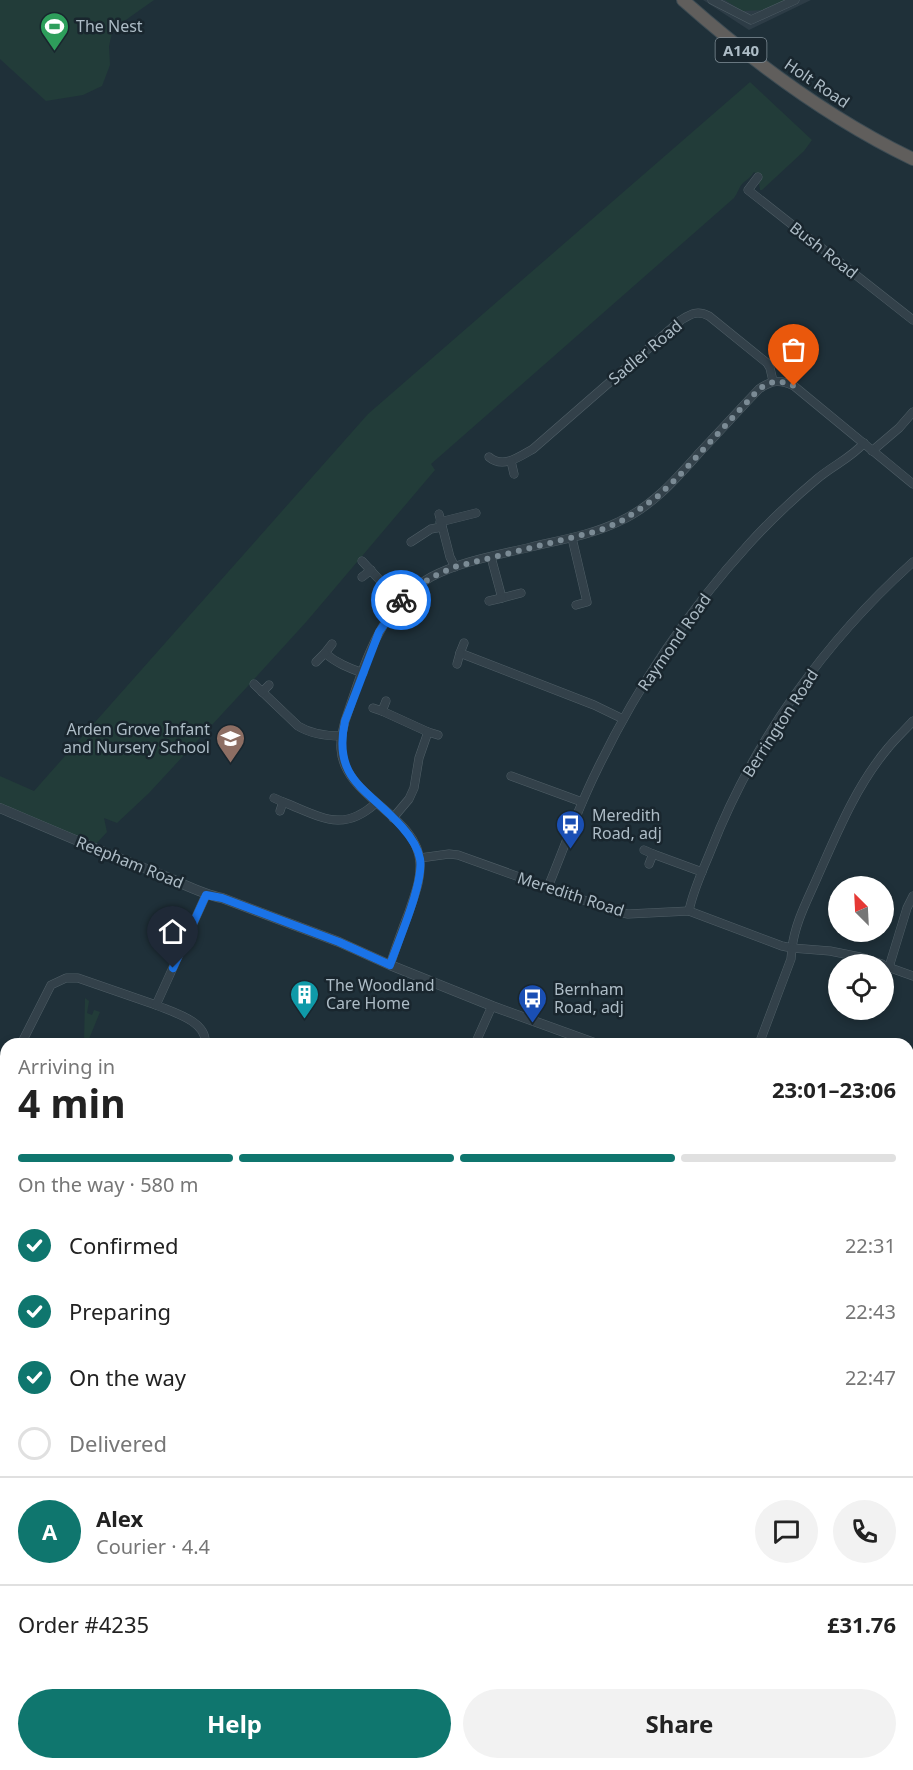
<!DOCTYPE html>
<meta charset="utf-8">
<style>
body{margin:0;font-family:"Noto Sans",sans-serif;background:#f2f2f2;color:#222;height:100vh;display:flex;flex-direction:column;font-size:22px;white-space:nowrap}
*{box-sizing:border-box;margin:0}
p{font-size:20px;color:#767676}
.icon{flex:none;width:33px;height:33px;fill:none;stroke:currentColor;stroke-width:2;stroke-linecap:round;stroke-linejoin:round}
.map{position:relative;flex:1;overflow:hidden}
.panel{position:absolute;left:0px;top:1038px;width:914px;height:732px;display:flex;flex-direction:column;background:#fff;border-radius:18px 18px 0 0;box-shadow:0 3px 9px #0003}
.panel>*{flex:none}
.needle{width:39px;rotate:336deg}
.buttons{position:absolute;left:828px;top:876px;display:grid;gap:12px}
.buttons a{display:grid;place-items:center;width:66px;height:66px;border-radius:50%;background:#fff;box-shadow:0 3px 9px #0003;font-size:30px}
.pin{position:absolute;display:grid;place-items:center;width:51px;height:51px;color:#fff;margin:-62px -26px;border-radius:50% 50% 50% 0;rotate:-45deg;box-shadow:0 0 6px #0007}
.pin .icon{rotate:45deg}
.courier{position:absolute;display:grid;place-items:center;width:60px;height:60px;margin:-30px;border:4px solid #1a73e8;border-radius:50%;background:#fff;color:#222;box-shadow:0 2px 8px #0007}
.overview em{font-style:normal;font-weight:700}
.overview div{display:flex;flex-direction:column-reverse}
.overview{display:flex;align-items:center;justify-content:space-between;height:102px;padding:0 18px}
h1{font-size:39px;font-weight:700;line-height:45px}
.bar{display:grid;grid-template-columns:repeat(4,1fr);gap:9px 6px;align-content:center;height:72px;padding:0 18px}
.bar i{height:8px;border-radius:4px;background:#e0e0e0}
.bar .selected{background:#0f766e}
.bar p{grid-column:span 4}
.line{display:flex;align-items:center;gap:15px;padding:0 18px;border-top:2px solid #e0e0e0}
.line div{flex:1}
.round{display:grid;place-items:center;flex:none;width:63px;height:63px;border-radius:32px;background:#f2f2f2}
ol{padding:0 18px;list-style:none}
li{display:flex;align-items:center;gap:18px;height:66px}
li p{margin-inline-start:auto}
li .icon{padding:6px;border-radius:50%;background:#0f766e;color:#fff;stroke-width:4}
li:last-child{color:#767676}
li i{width:33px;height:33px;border:3px solid #e0e0e0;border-radius:50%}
.primary-button{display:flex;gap:12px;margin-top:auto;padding:12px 18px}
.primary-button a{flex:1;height:69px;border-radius:36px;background:#0f766e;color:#fff;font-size:24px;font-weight:700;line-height:69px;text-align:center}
.primary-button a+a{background:#f2f2f2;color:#222}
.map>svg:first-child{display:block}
.airport{fill:#2d3c46}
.green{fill:#223c39}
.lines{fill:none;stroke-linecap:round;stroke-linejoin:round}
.minor-casing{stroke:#505f67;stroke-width:9}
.tertiary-casing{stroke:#505f67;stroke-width:10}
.trunk-casing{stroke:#3d4c54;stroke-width:14}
.minor{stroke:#33414a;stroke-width:8}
.tertiary{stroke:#33414a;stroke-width:9}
.trunk{stroke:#605e5c;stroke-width:12}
.done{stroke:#7b8b95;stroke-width:6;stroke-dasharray:0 10.8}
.route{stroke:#1a73e8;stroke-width:8}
.labels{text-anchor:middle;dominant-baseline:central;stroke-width:5;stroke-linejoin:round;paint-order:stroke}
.shield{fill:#19262e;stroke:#818f98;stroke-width:1.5}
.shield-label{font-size:15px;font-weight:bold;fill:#adbcc6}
.poi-label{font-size:16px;fill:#adbcc6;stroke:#19262e;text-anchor:start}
.street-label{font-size:16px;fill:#adbcc6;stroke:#19262e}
</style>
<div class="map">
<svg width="913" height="1770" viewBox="0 0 913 1770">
<rect width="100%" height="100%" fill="#1f3039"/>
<!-- airport -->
<polygon class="airport" points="703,0 811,0 749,30"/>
<!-- green -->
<g class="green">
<polygon points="0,0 154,0 113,29 109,46 110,65 102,86 83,95 46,101 0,59"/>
<polygon points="725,0 789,0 767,10 742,11"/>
<path d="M 750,82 L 812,140 L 804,151 L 762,190 L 760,190 L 759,183 L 762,178 L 754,172 C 751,177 748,179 744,182 C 739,186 738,193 734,198 L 431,464 L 435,470 L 307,621 L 247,687 L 149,793 L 117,823 L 104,818 L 107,832 L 95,845 L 0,803 L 0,776 L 34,791 L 368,414 Z"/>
<polygon points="85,998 89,1001 87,1013 92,1015 94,1010 100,1012 87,1044 84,1042"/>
<polygon points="908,1347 913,1349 913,1497 908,1509"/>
</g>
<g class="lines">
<defs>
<g id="minor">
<polyline points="712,0 751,20 795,0"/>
<polyline points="758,177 748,190 913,320"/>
<polyline points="872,451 899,428 913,412"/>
<path d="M 489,457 C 503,469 519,457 533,449 L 681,320 C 691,314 697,310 709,316 L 767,363 L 770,368 L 773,381"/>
<polyline points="511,461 514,474"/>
<polyline points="439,514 450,557 455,567"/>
<polyline points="440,522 476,513"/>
<polyline points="572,538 587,602 576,605"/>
<polyline points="411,542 431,529 442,527"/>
<polyline points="491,557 502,598 521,593"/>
<polyline points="362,561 400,602"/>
<polyline points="362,577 371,570"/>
<polyline points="489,601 502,598"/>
<polyline points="464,643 460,653 594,705 623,719"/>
<path d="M 332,644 L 325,653 C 336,663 349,668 363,673"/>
<polyline points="316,662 325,653"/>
<polyline points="457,664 460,653"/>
<path d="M 254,684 L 298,726 C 311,734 326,736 341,736"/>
<polyline points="262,692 269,685"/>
<polyline points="386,701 382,711 428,732"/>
<polyline points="373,708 382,711"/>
<polyline points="511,776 582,802"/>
<polyline points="274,798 283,802"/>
<path d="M 280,811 L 283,802 C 320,816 342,834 376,803"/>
<polyline points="393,818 409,799 414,788 419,758 428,732 438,735"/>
<polyline points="644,850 653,854"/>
<path d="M 420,858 L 449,854 L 458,855 L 617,912 L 628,914 L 689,911 L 782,946 L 792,948 C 795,923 807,901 817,878 C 837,833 856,786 888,748 C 895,739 905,730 913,721"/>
<polyline points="649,864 653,854 702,872"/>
<path d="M 548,887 C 564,848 578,808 597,770 C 636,689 688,611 748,545 C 769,522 793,499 817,479 C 832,466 851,458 864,443"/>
<path d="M 689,911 C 693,890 703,870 711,850 C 754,740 825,641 913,562"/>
<path d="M 390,965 C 396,947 402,930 409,912 C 414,896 421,881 420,863 C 418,815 344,798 341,749 C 340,739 343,730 345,721 C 363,669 379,606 431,577 C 461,561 498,555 531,547 C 560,540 591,535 618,522 C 652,507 676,479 700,452 C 720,431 739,410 759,389 C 772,380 780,379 794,386 L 913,484"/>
<polyline points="885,966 913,976"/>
<polyline points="889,967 907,908 913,896"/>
<polyline points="21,1044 51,985 66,978 78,978 156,1005"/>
<path d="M 205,1044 C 208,1021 172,1012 156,1005 L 206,895"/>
<polyline points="475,1044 492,1006"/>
<polyline points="759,1044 791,959 792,948 830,951 860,957 882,964"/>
<polyline points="0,1087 6,1075"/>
<polyline points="0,1216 6,1219"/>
<polyline points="0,1454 6,1442"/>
<polyline points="0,1655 6,1644"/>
<polyline points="0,1740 6,1743"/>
<polyline points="908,1748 913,1750"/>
<polyline points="168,1764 174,1767 175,1764"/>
<polyline points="295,1764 304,1770"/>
<polyline points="505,1764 516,1770"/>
<polyline points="668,1764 683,1770"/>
<polyline points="136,1770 139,1764"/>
<polyline points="320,1770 322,1766"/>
<polyline points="580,1770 582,1764"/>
<polyline points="710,1770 717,1768 737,1768"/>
</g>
<g id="tertiary">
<path d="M 0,808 C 54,831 107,854 162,875 C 182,883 201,894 222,898 L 339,942 L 390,965 L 492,1006 L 597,1044"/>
<polyline points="908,1162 913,1164"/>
<polyline points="908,1691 913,1678"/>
<polyline points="873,1770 875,1764"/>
</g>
<path id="trunk" d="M 683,0 C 753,62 828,118 913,159"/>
</defs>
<!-- minor casing -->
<use href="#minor" class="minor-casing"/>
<!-- tertiary casing -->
<use href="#tertiary" class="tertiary-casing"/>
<!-- trunk casing -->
<use href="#trunk" class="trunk-casing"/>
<!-- minor -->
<use href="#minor" class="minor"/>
<!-- tertiary -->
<use href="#tertiary" class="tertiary"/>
<!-- trunk -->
<use href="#trunk" class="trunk"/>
</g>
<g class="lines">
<!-- done -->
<path class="done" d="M 401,600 L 430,578 L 454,567 L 598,531 L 620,522 L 640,509 L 658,496 L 678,477 L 759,389 C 772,380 780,380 794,386"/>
<!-- route -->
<path class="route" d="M 173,968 L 206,895 L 222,898 L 339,942 L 390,965 C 399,939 424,883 420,859 C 418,847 410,836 402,827 C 369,789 332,781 345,721 L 379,632 L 401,600"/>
</g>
<!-- icons -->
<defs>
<symbol id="stadium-pin" viewBox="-11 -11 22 30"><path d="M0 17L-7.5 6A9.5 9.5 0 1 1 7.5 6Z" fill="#2e9e5b" stroke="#19262e"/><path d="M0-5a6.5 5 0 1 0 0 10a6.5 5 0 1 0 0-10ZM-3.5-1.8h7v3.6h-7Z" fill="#fff"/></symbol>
<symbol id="school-pin" viewBox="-11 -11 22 30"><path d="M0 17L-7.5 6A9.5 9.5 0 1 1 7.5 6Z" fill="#8d6e63" stroke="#19262e"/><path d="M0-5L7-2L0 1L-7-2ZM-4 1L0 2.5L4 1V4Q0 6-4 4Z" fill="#fff"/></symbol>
<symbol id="bus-pin" viewBox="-11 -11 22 30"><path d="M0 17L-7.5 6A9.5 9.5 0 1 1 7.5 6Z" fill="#1a4fb4" stroke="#19262e"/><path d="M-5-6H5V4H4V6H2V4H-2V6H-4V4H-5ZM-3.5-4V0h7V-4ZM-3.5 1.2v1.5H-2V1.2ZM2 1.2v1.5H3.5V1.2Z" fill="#fff"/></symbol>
<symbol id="building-pin" viewBox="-11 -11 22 30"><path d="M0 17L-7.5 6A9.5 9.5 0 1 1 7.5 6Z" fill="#0f9aa8" stroke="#19262e"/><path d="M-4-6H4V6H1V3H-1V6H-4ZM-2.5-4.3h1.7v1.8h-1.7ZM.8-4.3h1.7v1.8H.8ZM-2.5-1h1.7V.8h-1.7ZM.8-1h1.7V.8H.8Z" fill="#fff"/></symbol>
</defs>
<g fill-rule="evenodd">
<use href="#stadium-pin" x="38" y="10" width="33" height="45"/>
<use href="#school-pin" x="214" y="722" width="33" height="45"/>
<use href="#bus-pin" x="554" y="808" width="33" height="45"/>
<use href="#building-pin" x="288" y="978" width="33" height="45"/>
<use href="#bus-pin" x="516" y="982" width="33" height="45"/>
</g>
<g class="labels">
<!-- shield labels -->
<rect class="shield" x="715.5" y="38" width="51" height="24" rx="4.5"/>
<g class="shield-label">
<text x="741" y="50">A140</text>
</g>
<!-- poi labels -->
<g class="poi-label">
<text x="76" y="26">The Nest</text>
<text x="210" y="729" text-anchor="end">Arden Grove Infant<tspan x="210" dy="18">and Nursery School</tspan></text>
<text x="592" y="815">Meredith<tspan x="592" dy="18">Road, adj</tspan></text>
<text x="326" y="985">The Woodland<tspan x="326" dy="18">Care Home</tspan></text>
<text x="554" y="989">Bernham<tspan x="554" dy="18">Road, adj</tspan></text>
</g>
<!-- street labels -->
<g class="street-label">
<text transform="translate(817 83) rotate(34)">Holt Road</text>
<text transform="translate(824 250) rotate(38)">Bush Road</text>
<text transform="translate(645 352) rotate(-40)">Sadler Road</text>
<text transform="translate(674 642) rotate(-55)">Raymond Road</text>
<text transform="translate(780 723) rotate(-57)">Berrington Road</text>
<text transform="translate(130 862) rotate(22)">Reepham Road</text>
<text transform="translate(571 894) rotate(18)">Meredith Road</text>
</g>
</g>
</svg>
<div class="buttons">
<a><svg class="needle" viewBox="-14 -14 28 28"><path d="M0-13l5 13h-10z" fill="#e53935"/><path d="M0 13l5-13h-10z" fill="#767676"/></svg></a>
<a><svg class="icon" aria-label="locate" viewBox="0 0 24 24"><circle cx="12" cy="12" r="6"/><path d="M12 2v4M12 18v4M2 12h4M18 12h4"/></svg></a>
</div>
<div class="pin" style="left:794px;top:386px;background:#ea580c"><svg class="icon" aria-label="bag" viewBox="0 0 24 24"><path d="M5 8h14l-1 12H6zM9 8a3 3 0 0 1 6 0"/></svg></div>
<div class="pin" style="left:173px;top:968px;background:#1f2937"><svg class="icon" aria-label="home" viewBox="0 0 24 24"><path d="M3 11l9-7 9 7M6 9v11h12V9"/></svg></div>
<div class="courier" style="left:401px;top:600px"><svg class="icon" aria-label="bike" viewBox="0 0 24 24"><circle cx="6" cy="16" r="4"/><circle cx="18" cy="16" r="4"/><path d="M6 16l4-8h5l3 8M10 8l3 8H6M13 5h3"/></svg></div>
<section class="panel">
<div class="overview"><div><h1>4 min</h1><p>Arriving in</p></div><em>23:01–23:06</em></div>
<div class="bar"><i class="selected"></i><i class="selected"></i><i class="selected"></i><i></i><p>On the way · 580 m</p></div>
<ol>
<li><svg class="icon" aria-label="check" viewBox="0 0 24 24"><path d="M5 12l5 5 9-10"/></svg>Confirmed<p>22:31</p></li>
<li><svg class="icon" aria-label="check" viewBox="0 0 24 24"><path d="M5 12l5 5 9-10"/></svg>Preparing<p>22:43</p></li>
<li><svg class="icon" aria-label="check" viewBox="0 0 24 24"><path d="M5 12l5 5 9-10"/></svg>On the way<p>22:47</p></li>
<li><i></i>Delivered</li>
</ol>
<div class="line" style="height:108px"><b class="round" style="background:#0f766e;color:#fff">A</b><div><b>Alex</b><p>Courier · 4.4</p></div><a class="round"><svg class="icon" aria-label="chat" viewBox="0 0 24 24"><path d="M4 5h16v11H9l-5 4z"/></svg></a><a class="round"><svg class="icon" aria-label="phone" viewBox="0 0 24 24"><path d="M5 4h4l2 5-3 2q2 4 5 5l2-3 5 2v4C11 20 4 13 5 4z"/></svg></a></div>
<div class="line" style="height:78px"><div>Order #4235</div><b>£31.76</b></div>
<div class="primary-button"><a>Help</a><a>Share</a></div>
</section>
</div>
